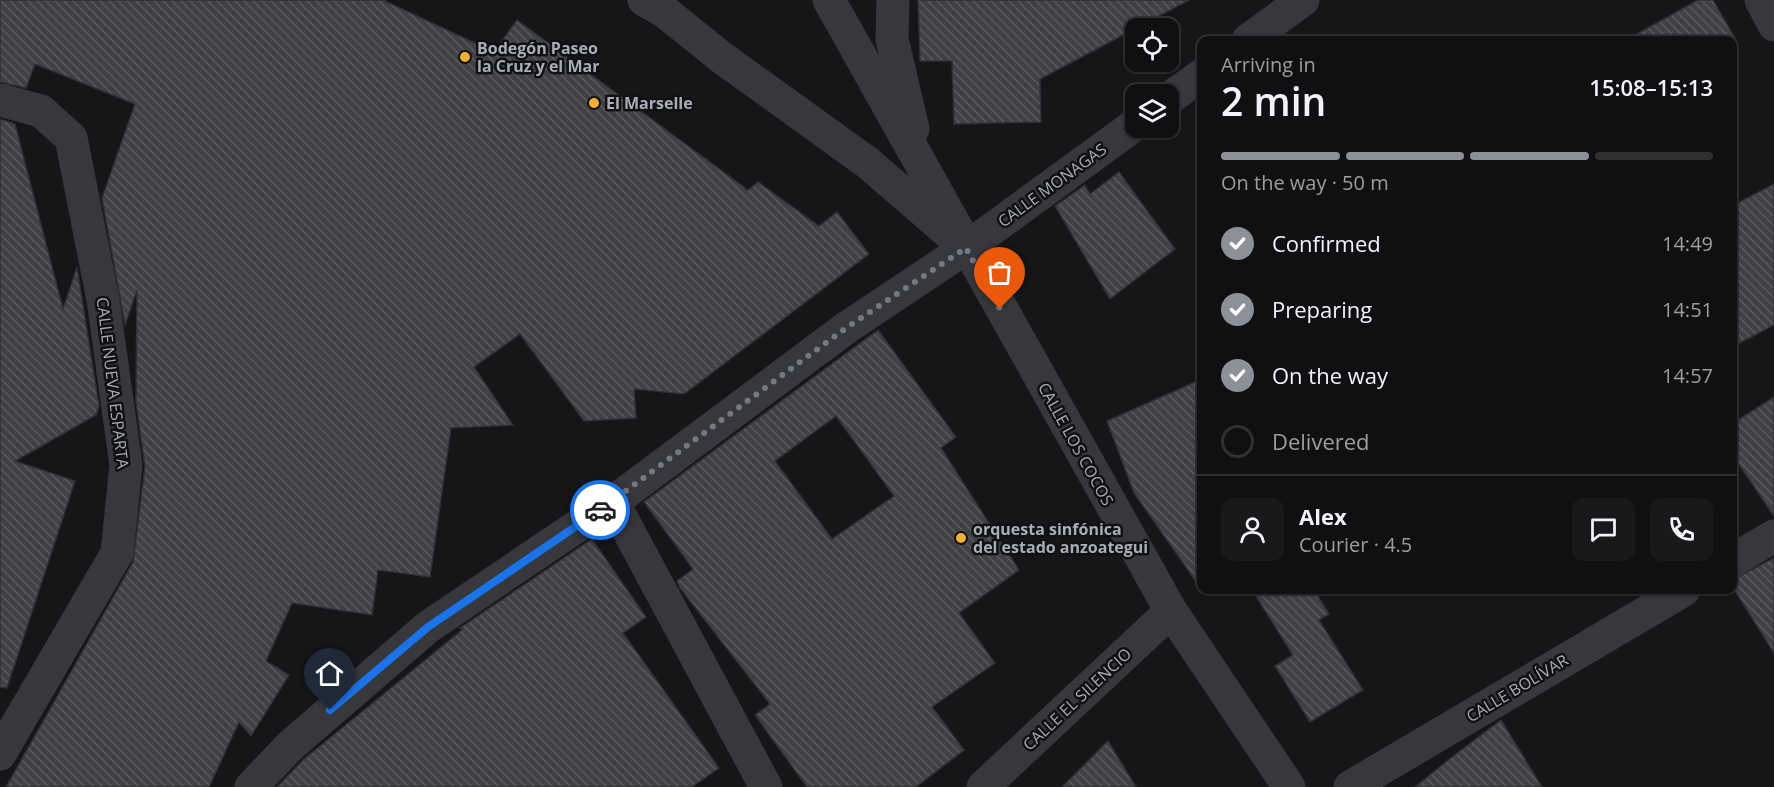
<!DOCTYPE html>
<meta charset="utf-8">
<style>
body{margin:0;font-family:"Open Sans",sans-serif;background:#19191b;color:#f1f3f6;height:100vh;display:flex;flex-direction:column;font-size:22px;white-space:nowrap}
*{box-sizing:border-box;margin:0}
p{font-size:20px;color:#9c9d9f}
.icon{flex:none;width:33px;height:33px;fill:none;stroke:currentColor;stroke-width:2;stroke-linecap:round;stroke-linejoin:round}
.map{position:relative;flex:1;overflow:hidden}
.side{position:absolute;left:1197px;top:36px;width:540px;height:558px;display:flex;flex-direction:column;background:#101012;border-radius:12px;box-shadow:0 2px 4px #0004,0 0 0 2px #303032}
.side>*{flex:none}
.tools{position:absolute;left:1125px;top:18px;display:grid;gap:12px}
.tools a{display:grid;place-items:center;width:54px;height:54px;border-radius:12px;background:#101012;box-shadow:0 2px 4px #0004,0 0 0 2px #303032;font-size:30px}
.pin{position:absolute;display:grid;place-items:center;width:51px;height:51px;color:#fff;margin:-62px -26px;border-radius:50% 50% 50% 0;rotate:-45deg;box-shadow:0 0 6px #0007}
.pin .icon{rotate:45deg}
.courier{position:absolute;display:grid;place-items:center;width:60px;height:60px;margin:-30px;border:4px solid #1a73e8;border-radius:50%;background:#fff;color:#222;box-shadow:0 2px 8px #0007}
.headline em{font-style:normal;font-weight:600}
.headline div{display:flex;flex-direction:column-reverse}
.headline{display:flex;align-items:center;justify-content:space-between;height:102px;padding:0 24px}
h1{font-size:39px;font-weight:600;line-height:45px}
.bar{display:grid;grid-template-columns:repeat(4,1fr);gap:9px 6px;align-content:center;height:72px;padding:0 24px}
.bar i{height:8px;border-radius:4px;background:#303032}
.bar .active{background:#8c9099}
.bar p{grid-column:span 4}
.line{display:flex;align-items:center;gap:15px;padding:0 24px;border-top:2px solid #303032}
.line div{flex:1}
.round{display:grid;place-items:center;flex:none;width:63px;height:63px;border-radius:12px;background:#19191b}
ol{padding:0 24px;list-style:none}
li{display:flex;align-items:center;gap:18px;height:66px}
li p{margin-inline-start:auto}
li .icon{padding:6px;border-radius:50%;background:#8c9099;color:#fff;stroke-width:4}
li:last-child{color:#9c9d9f}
li i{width:33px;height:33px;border:3px solid #303032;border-radius:50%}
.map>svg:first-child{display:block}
.building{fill:url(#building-back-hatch);stroke:#303034;stroke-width:1.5;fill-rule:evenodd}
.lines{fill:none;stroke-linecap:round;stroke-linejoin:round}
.minor{stroke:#37383d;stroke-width:33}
.done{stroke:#757880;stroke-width:6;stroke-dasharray:0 10.8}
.route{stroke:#1a73e8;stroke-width:8}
.poi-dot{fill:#f2b134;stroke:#111113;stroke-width:2}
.labels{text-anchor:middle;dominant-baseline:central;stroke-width:5;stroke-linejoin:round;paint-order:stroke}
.poi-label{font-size:16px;font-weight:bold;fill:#a8adb8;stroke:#111113;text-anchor:start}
.street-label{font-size:16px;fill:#a8adb8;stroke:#111113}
</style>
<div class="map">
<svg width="1774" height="787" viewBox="0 0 1774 787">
<defs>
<pattern id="building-back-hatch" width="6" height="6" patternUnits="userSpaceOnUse" patternTransform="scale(1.5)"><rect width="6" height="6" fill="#404145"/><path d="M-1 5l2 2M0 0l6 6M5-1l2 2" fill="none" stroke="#595a5e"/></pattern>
</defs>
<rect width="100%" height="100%" fill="#161618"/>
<!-- building -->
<g class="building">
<polygon points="0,0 383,0 494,52 517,20 748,190 758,182 819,226 837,212 869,254 684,394 634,389 636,418 584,421 520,334 474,367 513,425 451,428 430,577 378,570 372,615 292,603 266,661 289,675 251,736 239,722 209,787 6,787 133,562 145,467 136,402 137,290 125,325 102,198 135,104 35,64 26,88 0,82"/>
<polygon points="918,0 1189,0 1040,79 1041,122 954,124 952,61 920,61"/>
<polygon points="1698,0 1713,0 1736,40 1626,40"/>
<polygon points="0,119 15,124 63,309 77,267 99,406 96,415 15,461 75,481 7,688 0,687"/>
<polygon points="1119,172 1175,249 1110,299 1055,206 1085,185 1090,194"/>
<polygon points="1774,184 1774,325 1732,347 1732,206"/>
<path d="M 878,330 L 956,437 L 941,448 L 1019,570 L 959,613 L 995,663 L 932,707 L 964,750 L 916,787 L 807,787 L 755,715 L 770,704 L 680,588 L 677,581 L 693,569 L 644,502 ZM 836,416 L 894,496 L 832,539 L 775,461 Z"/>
<polygon points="1202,379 1202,590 1134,493 1107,421"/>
<polygon points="1774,397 1774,516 1732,454 1732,424"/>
<polygon points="592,539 646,617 623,633 719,768 692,787 277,787 303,760 463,629 460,628"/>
<polygon points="1774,558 1774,653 1732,586 1732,580"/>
<polygon points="1252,590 1314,590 1329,614 1319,620 1363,690 1310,722 1275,666 1293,655"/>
<polygon points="1501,720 1542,787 1415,787 1452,757"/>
<polygon points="1108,741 1136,787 1062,787"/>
</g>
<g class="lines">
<!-- minor -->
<g class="minor">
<polyline points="644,0 665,12 721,57 868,163 949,233"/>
<polyline points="829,0 1171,611 1289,787"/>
<polyline points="893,0 892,39 913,129"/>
<polyline points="1761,0 1774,25"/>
<polyline points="1248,40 1303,0"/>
<polyline points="1168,99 1202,75"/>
<polyline points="0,100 41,111 71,138 103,300 126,465 117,553 0,754"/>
<polyline points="613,502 766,787"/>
<polyline points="1732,561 1774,536"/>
<polyline points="251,787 290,746 428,627 613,502 846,328 966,248 1136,124"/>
<polyline points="983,787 1171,611"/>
<polyline points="1350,787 1684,590"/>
</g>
</g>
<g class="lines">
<!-- done -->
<polyline class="done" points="600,510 846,328 966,248 1000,309"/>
<!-- route -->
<polyline class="route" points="330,710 428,627 600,510"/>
</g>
<!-- markers -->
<g class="poi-dot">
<circle cx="465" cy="57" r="6"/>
<circle cx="594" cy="103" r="6"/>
<circle cx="961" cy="538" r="6"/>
</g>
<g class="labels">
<!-- poi labels -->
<g class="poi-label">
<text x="477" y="48">Bodegón Paseo<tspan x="477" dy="18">la Cruz y el Mar</tspan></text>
<text x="606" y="103">El Marselle</text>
<text x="973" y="529">orquesta sinfónica<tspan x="973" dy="18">del estado anzoategui</tspan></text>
</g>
<!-- street labels -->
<g class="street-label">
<text transform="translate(1052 185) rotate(-36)">CALLE MONAGAS</text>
<text transform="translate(113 383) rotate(83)">CALLE NUEVA ESPARTA</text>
<text transform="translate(1076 444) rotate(61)">CALLE LOS COCOS</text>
<text transform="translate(1517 688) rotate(-31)">CALLE BOLÍVAR</text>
<text transform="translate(1077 699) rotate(-43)">CALLE EL SILENCIO</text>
</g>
</g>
</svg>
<div class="tools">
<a><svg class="icon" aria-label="locate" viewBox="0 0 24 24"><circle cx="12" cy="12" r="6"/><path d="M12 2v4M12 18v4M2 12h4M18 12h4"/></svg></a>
<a><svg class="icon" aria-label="layers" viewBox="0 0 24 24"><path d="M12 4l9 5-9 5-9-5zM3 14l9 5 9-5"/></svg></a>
</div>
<div class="pin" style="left:1000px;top:309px;background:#ea580c"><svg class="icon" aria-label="bag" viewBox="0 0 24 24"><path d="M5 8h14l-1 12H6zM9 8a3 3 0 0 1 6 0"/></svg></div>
<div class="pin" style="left:330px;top:710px;background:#1f2937"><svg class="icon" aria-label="home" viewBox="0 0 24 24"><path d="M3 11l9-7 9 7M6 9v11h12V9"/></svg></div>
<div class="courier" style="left:600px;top:510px"><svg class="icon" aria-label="car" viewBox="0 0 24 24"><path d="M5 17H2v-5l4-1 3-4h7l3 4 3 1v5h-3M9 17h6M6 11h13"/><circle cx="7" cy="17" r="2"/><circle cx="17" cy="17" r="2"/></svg></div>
<section class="side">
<div class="headline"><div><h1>2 min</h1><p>Arriving in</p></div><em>15:08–15:13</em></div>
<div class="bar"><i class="active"></i><i class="active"></i><i class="active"></i><i></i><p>On the way · 50 m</p></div>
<ol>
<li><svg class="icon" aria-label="check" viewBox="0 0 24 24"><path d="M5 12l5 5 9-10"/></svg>Confirmed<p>14:49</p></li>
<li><svg class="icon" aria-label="check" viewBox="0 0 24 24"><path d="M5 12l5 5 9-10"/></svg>Preparing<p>14:51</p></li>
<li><svg class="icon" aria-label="check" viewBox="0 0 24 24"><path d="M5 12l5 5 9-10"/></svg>On the way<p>14:57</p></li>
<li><i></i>Delivered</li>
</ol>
<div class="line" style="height:108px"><a class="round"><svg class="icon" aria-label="person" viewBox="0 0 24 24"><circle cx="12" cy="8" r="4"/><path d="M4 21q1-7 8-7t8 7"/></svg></a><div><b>Alex</b><p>Courier · 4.5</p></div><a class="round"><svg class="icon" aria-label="chat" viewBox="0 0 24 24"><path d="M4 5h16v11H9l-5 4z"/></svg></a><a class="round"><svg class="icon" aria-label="phone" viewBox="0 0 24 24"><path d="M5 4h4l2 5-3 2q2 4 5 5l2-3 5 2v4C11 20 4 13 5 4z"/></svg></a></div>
</section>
</div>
